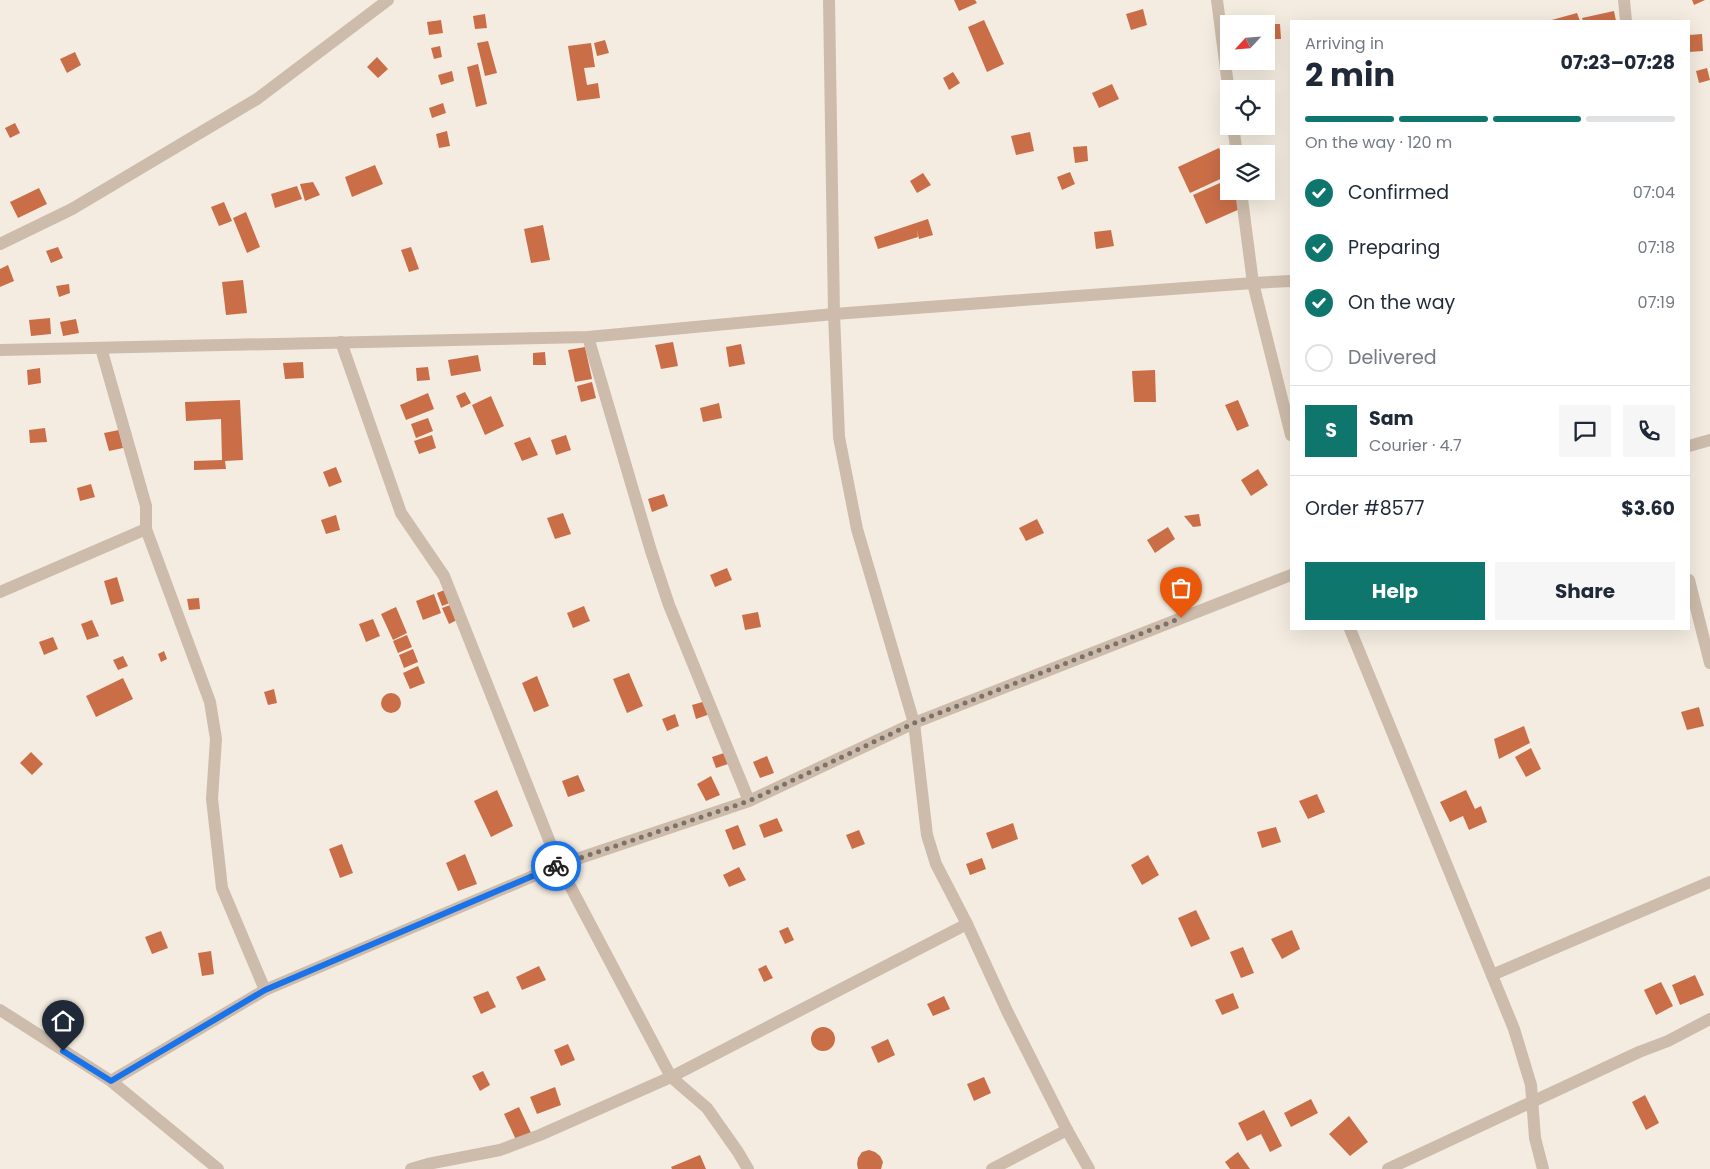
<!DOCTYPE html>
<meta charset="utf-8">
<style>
body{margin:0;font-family:Poppins,sans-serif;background:#f6f6f7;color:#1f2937;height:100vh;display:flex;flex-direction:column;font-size:19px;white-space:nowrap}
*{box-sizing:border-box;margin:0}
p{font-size:16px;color:#747a83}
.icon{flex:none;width:28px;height:28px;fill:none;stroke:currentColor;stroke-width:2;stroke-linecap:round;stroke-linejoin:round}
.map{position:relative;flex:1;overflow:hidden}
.panel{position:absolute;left:1290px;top:20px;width:400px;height:610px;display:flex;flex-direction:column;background:#fff;border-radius:0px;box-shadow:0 5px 20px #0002}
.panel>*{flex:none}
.needle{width:32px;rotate:244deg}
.tools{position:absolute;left:1220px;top:15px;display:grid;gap:10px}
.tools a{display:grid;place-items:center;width:55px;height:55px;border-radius:0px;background:#fff;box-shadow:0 5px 20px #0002;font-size:25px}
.pin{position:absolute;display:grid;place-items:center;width:42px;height:42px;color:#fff;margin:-51px -21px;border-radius:50% 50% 50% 0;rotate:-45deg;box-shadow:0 0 5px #0007}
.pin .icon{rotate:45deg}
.courier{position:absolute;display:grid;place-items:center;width:50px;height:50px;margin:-25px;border:4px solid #1a73e8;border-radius:50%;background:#fff;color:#222;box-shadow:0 1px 6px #0007}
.head em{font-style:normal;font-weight:700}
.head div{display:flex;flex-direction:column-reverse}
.head{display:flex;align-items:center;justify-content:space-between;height:85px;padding:0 15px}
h1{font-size:32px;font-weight:700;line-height:38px}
.bar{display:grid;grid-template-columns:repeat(4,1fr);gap:8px 5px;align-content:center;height:60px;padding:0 15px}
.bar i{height:6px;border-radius:4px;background:#e0e1e3}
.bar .on{background:#0f766e}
.bar p{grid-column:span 4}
.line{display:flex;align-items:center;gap:12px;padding:0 15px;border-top:1px solid #e0e1e3}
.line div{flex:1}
.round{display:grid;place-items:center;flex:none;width:52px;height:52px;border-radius:0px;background:#f6f6f7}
ol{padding:0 15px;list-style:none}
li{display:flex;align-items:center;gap:15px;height:55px}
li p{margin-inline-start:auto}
li .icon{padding:5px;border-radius:50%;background:#0f766e;color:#fff;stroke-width:4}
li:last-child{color:#747a83}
li i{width:28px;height:28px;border:2px solid #e0e1e3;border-radius:50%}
.action{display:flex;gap:10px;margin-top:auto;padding:10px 15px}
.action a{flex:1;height:58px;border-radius:0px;background:#0f766e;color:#fff;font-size:20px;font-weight:700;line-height:58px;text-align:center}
.action a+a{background:#f6f6f7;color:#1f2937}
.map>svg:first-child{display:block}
.building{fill:#ca6e48}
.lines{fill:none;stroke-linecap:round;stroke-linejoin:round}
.street{stroke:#cdbcab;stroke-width:12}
.done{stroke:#7c726a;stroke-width:5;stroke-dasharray:0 9}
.route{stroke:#1a73e8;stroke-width:6}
</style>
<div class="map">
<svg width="1710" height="1169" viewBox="0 0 1710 1169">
<rect width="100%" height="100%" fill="#f4ece0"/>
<!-- building -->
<g class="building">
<polygon points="954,0 975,0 977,3 959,11"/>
<polygon points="1692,0 1705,0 1694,5"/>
<polygon points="1143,9 1147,25 1131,30 1126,14"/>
<polygon points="1614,11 1616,21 1583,21 1582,18"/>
<polygon points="1577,13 1580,21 1548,21"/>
<polygon points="485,14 487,28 475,29 473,16"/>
<polygon points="441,20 443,33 429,35 427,22"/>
<polygon points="984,20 1004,64 987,72 968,27"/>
<polygon points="1266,24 1280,24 1281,39 1266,39"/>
<polygon points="1702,34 1703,51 1689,52 1689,35"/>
<polygon points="605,40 609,53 597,56 594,43"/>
<polygon points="488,41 497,73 485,76 477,43"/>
<polygon points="591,43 595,67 584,68 587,85 598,83 600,98 577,101 568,46"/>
<polygon points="440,46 442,57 434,59 431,48"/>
<polygon points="75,52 81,65 67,73 60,59"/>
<polygon points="377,57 388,69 378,78 367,67"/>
<polygon points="478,64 487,104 476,107 467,67"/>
<polygon points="1707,68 1710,80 1699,83 1696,71"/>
<polygon points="452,71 454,81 441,85 438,75"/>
<polygon points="953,72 960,83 949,90 943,78"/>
<polygon points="1112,84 1119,99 1099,108 1092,93"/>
<polygon points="443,103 446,113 432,118 429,108"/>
<polygon points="15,123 20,133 10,138 5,128"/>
<polygon points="447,131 450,146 439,148 436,134"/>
<polygon points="1030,132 1034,151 1016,155 1011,136"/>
<polygon points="1087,146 1088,161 1075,163 1073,147"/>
<polygon points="1219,148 1229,168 1229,175 1190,193 1178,167"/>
<polygon points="375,165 383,184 352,197 345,177"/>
<polygon points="1070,172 1075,184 1062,190 1057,177"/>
<polygon points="923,173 931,185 917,193 910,181"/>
<polygon points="1229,179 1229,191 1234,191 1242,208 1206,224 1193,195"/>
<polygon points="313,182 320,195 305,201 300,184"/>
<polygon points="297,186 302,199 275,208 271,194"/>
<polygon points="39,188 47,204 18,218 10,202"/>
<polygon points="224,202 232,221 219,226 211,207"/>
<polygon points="246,212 260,247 247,253 233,218"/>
<polygon points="928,219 933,235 919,239 917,230 918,237 878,249 874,237"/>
<polygon points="543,225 550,260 531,263 524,229"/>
<polygon points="1111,230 1114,246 1096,249 1094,232"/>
<polygon points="58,247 63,258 51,263 46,251"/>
<polygon points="411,247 419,269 409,272 401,250"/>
<polygon points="8,265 14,281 0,287 0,269"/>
<polygon points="243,280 247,313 226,315 222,282"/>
<polygon points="69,284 70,293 59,297 56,286"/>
<polygon points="50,318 51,334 31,336 29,320"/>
<polygon points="76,319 79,333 63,336 60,322"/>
<polygon points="673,342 678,366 661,369 655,345"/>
<polygon points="741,344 745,364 729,367 726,347"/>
<polygon points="585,347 592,379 575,382 568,350"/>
<polygon points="545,352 546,365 533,365 533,353"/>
<polygon points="478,355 481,371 451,376 448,360"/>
<polygon points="303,362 304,378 285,379 283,363"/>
<polygon points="428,367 430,380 417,381 416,368"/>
<polygon points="40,368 41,383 28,385 27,370"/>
<polygon points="1155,370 1156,402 1134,402 1132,371"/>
<polygon points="592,382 596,398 581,402 577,386"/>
<polygon points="465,392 471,403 461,408 456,396"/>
<polygon points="428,393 434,409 406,420 400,405"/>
<polygon points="491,396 504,426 485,435 472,405"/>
<polygon points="240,400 243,460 225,461 226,469 194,470 194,461 222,460 221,419 186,421 185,402"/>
<polygon points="1238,400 1249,426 1237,431 1225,405"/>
<polygon points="719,403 722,418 703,422 700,408"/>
<polygon points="428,418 433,431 416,438 411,424"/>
<polygon points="45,428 47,442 30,443 29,430"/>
<polygon points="119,430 123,448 109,451 104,433"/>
<polygon points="432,435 436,448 419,454 414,441"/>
<polygon points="566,435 571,450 556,455 551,440"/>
<polygon points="530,437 538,455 522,461 514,443"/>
<polygon points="336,467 342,482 329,487 323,472"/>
<polygon points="1258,469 1268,485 1251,496 1241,480"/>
<polygon points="91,484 95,497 80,501 77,488"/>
<polygon points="664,494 668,506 652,512 648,499"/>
<polygon points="563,513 571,534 555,539 547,518"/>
<polygon points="1199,514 1201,526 1193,527 1184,516"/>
<polygon points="336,515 340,530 326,534 321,520"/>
<polygon points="1037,519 1044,533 1026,541 1019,528"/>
<polygon points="1168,527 1175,539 1155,553 1147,540"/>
<polygon points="727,568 732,580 715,587 710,575"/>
<polygon points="117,577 124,601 111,605 104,581"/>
<polygon points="447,589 452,602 442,606 437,593"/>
<polygon points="434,594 441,613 423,620 416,601"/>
<polygon points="199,598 200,609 189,610 187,599"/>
<polygon points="453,604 459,619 449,624 442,608"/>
<polygon points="584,606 590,621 573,628 567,613"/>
<polygon points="396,607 407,633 393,640 381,614"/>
<polygon points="758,612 761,627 745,630 742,615"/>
<polygon points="373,619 380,636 366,642 359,624"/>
<polygon points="92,620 99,636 87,640 81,624"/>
<polygon points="407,635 412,647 398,653 393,641"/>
<polygon points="53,637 58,649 44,655 39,642"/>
<polygon points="413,649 418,662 404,668 399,655"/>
<polygon points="164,651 167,659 161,662 158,654"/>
<polygon points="123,656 128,666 118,670 113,660"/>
<polygon points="418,666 425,683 410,689 403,673"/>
<polygon points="629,673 643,706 627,713 613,679"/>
<polygon points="537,676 549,706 534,712 522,683"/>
<polygon points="123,678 133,699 96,717 86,696"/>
<polygon points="274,689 277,703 268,705 264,692"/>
<circle cx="391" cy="703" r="10"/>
<polygon points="706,701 710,714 696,719 692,705"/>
<polygon points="1699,707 1704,726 1687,730 1681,712"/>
<polygon points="675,714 679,726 667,731 662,719"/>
<polygon points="1524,726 1530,743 1499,759 1494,739"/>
<polygon points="1531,748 1541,769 1526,777 1515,757"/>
<polygon points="31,752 43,764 32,775 20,763"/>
<polygon points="724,753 728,764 716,768 712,757"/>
<polygon points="767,756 774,773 760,778 753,762"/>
<polygon points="578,775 585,791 568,797 562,781"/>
<polygon points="711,776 720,795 706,801 697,784"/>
<polygon points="497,790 513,826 491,837 474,801"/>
<polygon points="1466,790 1475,809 1481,806 1487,822 1469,830 1463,816 1450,822 1440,802"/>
<polygon points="1317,794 1325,812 1308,819 1299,801"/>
<polygon points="777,818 783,831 764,838 759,825"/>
<polygon points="1013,823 1018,839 992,849 986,833"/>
<polygon points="738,825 746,845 733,850 725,830"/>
<polygon points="1276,827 1281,842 1262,848 1257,832"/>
<polygon points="859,830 865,844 852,849 846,835"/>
<polygon points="342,844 353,873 340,878 329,849"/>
<polygon points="465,854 477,884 458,891 446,863"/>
<polygon points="1148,855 1159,875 1142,885 1131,865"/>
<polygon points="982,858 986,869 970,875 966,864"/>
<polygon points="739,867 746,880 729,887 723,875"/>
<polygon points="1196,910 1210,939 1191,947 1178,918"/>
<polygon points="788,927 794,940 785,944 779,931"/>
<polygon points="1292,930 1300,949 1282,959 1271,939"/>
<polygon points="161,931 168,948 152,954 145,937"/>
<polygon points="1243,947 1254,973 1241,978 1230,952"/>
<polygon points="211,951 214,974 202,976 198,953"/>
<polygon points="766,965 773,978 764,982 758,969"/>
<polygon points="539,966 546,980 522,990 516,977"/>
<polygon points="1695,975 1704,995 1680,1005 1672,985"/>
<polygon points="1661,982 1673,1006 1656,1015 1644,990"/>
<polygon points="488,991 496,1007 481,1014 473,997"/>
<polygon points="1233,993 1239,1008 1222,1015 1215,1000"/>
<polygon points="944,996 950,1009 933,1016 927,1004"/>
<circle cx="823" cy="1039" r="12"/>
<polygon points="888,1039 895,1055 878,1063 871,1047"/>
<polygon points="568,1044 575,1060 561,1066 554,1050"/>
<polygon points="483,1071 490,1085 480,1091 472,1076"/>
<polygon points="984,1077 991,1093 974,1101 967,1084"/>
<polygon points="555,1087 561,1105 537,1114 530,1097"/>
<polygon points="1645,1095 1659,1123 1646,1130 1632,1102"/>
<polygon points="1311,1099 1318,1113 1291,1127 1284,1113"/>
<polygon points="519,1107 532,1135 517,1142 504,1114"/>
<polygon points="1264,1110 1282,1146 1270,1152 1261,1134 1247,1141 1238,1123"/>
<polygon points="1349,1116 1368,1142 1350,1156 1329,1134"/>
<polygon points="869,1150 875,1152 880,1156 883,1162 881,1169 858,1169 857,1164 858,1158 862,1152"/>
<polygon points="1238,1152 1250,1169 1230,1169 1225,1162"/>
<polygon points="700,1155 706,1169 672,1169 671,1167"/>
</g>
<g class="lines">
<!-- street -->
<g class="street">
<polyline points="829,0 834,314 839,437 857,529 914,723 927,835 936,864 967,924 1007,1011 1067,1130 1089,1169"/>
<polyline points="1217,0 1229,93"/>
<polyline points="1624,0 1626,21"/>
<polyline points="1233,126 1237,154"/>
<polyline points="1241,191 1253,283 1291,435"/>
<polyline points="0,244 72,209 257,99 388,0"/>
<polyline points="588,337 651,551 669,605 749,801"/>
<polyline points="341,342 401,513 444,576 559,865 671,1077 707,1108 738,1152 748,1169"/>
<polyline points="101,348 146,506 146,529 210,702 216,739 212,799 222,888 265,990"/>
<polyline points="0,350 588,337 834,314 1253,283 1291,281"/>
<polyline points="1689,446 1710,440"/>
<polyline points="1689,580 1710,663"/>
<polyline points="0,592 146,529"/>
<polyline points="1350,629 1514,1029 1531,1085 1535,1138 1543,1169"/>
<polyline points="1492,975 1710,882"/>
<polyline points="0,1010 111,1081 218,1169"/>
<polyline points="111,1081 265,990 559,865 749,801 914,723 1291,575"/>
<polyline points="411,1169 428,1164 500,1150 540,1135 671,1077 967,924"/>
<polyline points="992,1169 1067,1130"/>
<polyline points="1388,1169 1639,1052 1668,1041 1710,1019"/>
</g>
</g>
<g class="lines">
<!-- done -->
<polyline class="done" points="556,866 749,801 914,723 1181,618"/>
<!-- route -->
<polyline class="route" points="63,1051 111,1081 265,990 556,866"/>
</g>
</svg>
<div class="tools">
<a><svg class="needle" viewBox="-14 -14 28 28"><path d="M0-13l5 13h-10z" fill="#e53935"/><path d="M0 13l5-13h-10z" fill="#747a83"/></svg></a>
<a><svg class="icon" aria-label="locate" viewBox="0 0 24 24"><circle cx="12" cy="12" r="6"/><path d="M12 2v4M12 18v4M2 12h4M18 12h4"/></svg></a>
<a><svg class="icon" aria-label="layers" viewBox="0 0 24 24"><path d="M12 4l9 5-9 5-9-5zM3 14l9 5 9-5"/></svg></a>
</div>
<div class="pin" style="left:1181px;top:618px;background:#ea580c"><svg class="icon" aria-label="bag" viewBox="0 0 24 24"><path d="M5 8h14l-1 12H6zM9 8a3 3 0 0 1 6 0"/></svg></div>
<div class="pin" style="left:63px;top:1051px;background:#1f2937"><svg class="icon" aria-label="home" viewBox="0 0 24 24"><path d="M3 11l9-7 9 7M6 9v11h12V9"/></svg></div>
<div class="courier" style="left:556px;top:866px"><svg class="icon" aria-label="bike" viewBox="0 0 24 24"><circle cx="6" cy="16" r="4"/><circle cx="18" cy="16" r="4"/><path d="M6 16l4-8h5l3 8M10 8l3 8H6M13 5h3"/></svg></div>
<section class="panel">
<div class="head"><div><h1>2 min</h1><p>Arriving in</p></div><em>07:23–07:28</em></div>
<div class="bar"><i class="on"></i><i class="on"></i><i class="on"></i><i></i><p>On the way · 120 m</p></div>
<ol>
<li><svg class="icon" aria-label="check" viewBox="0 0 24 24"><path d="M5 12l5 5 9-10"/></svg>Confirmed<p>07:04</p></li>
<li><svg class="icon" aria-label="check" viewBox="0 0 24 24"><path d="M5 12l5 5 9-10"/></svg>Preparing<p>07:18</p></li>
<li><svg class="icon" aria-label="check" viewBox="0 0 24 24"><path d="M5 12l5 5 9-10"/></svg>On the way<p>07:19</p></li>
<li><i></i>Delivered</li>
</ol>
<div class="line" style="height:90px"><b class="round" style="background:#0f766e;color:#fff">S</b><div><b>Sam</b><p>Courier · 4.7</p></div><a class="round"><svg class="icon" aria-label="chat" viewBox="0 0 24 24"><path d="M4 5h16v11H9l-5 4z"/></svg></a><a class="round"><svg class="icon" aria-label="phone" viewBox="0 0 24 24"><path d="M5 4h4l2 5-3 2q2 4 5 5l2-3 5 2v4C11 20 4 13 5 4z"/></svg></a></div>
<div class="line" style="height:65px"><div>Order #8577</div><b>$3.60</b></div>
<div class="action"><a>Help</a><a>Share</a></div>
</section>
</div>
